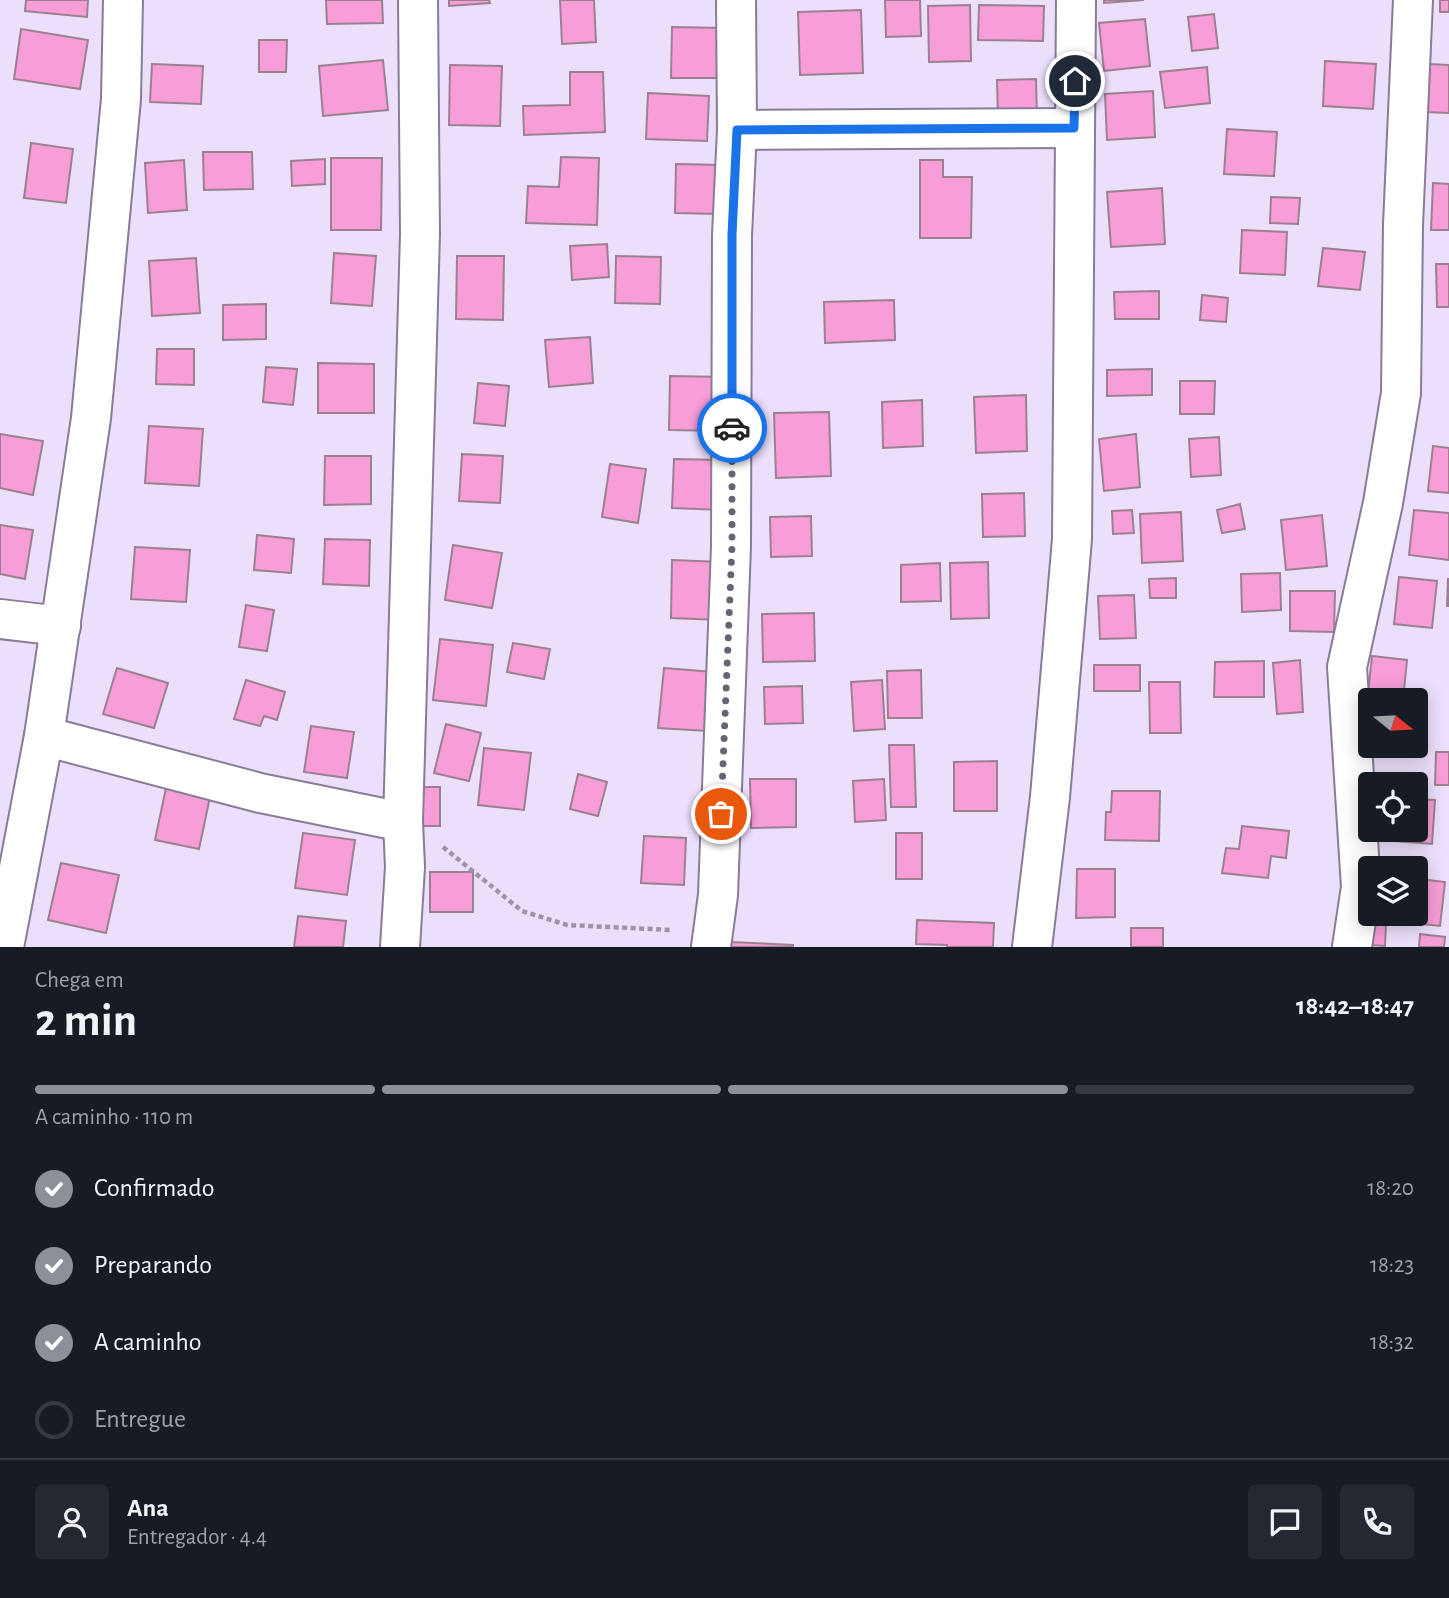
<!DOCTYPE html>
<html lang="pt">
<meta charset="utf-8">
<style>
body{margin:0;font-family:"Alegreya Sans",sans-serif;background:#242831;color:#f1f3f6;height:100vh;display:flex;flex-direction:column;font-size:26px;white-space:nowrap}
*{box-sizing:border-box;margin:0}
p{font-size:23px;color:#9ea1a6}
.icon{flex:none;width:38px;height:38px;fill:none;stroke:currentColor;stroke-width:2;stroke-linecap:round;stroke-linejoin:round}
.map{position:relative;height:947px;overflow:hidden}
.sheet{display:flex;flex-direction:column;background:#171b24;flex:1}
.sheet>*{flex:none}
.needle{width:46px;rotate:108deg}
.controls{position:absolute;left:1358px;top:688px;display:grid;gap:14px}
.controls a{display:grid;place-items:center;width:70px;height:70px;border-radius:7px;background:#171b24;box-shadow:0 4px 18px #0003;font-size:35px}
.pin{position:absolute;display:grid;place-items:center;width:60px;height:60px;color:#fff;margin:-30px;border:4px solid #fff;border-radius:50%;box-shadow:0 2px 7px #0007}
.courier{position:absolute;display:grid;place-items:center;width:70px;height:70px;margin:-35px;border:5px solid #1a73e8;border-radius:50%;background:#fff;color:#222;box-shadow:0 2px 9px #0007}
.headline em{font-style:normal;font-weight:700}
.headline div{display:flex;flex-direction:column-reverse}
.headline{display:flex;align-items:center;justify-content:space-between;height:119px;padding:0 35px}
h1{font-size:46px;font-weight:700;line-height:52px}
.bar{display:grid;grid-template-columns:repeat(4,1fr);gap:10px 7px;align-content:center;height:84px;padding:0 35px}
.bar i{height:9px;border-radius:5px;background:#363941}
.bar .on{background:#8c9099}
.bar p{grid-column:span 4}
.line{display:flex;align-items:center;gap:18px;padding:0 35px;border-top:2px solid #363941}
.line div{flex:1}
.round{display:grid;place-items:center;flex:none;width:74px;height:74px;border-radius:7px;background:#242831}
ol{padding:0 35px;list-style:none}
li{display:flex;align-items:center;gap:21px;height:77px}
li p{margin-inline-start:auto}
li .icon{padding:7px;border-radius:50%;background:#8c9099;color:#fff;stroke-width:4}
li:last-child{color:#9ea1a6}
li i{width:38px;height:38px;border:4px solid #363941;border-radius:50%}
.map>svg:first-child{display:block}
.building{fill:#f79dd8;stroke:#9c8091;stroke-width:2}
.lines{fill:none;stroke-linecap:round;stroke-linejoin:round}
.minor-casing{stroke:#887c96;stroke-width:42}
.path{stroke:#9d93a9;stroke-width:4.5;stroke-dasharray:5 3.5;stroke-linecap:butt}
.minor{stroke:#fff;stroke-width:38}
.done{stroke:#696272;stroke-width:7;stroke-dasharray:0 12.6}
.route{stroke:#1a73e8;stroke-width:9}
</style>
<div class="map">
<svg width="1449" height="947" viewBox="0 0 1449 947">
<rect width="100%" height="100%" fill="#ecdffc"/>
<!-- building -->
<g class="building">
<polygon points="26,0 88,0 87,17 25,11"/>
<polygon points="326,0 382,0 383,23 327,24"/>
<polygon points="449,0 489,0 490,3 449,6"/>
<polygon points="560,0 594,0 596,42 562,44"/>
<polygon points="885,0 920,0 921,36 886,37"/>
<polygon points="1104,0 1144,0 1104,3"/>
<rect x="1440" y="0" width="9" height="12"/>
<polygon points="970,5 971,61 929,62 928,6"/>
<polygon points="979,5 1044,6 1043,41 978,40"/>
<polygon points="861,10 863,73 800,75 798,12"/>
<polygon points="1214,14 1218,48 1192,51 1188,17"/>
<polygon points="1145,19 1150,66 1104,71 1099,23"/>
<polygon points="672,27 724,28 722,78 671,78"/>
<polygon points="21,29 88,40 80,89 14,79"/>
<polygon points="259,40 287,40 286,72 259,72"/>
<polygon points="383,60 388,110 323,116 319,66"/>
<polygon points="1325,61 1376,64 1373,109 1323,106"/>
<polygon points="152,64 203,66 201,104 150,102"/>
<polygon points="1430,64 1449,65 1449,113 1427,112"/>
<polygon points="450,65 502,66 500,126 449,125"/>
<polygon points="1207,67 1210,103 1165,108 1160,72"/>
<polygon points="570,72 603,72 605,132 524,135 523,106 570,105"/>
<polygon points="1036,79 1037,118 998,118 997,80"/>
<polygon points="1153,91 1155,137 1107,140 1105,94"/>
<polygon points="648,93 709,96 707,141 646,139"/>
<polygon points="1227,129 1277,132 1274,176 1224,174"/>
<polygon points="31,143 73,149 66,203 24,198"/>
<polygon points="203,152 252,152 253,189 204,190"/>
<polygon points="561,157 599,158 597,225 526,223 528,186 559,187"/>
<polygon points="331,158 382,158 381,230 331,230"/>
<polygon points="325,159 325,184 292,186 291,161"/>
<polygon points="184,160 187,210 148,213 145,163"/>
<polygon points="920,160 943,160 943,177 972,177 971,238 920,238"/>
<polygon points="676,164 720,165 719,214 675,213"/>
<polygon points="1433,183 1449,184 1449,230 1431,230"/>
<polygon points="1162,188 1165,244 1111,247 1107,192"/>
<polygon points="1271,197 1300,198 1298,224 1270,223"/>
<polygon points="1242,230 1287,232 1285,275 1240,273"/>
<polygon points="607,244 609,277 572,280 570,246"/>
<polygon points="1323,248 1365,252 1360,290 1318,286"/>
<polygon points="334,253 376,256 372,306 331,303"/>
<polygon points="457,256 504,256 503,320 456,319"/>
<polygon points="616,256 661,257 660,304 615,303"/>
<polygon points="196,258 200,313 152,316 149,261"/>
<polygon points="1436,264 1449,264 1449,307 1437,307"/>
<polygon points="1159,291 1159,319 1115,319 1114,292"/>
<polygon points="1202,295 1228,298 1226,322 1200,320"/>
<polygon points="894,300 895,340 825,343 824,302"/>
<polygon points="266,304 266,339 223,340 223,305"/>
<polygon points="590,337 593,383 549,387 545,340"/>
<polygon points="157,349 194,349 194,385 156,384"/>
<polygon points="318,363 374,364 374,413 318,413"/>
<polygon points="266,367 297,369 293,405 263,402"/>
<polygon points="1152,369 1152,395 1107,396 1107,370"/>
<polygon points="670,376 725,377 724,431 669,430"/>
<polygon points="1180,381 1215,381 1214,414 1180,414"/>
<polygon points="478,383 509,386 505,426 474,423"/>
<polygon points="1026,395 1027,451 976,453 974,397"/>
<polygon points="922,400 923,446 883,448 882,402"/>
<polygon points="829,412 831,476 776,478 774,413"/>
<polygon points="149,426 203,429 199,486 145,483"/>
<polygon points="0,434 43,441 33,495 0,488"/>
<polygon points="1136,434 1140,487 1104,491 1099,439"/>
<polygon points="1219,437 1221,475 1191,477 1189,439"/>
<polygon points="1433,446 1449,448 1449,493 1428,491"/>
<polygon points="462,454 503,456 500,503 459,501"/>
<polygon points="325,456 371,456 371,504 324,505"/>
<polygon points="674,459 723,460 722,510 672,508"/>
<polygon points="610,464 646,469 638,523 602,517"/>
<polygon points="1024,493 1025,536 983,537 982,494"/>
<polygon points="1240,504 1245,529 1222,533 1217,510"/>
<polygon points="1132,510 1134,533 1113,534 1112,511"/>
<polygon points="1414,510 1449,513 1449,560 1409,555"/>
<polygon points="1181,512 1183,561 1142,563 1140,514"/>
<polygon points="1322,515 1327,566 1286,570 1281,520"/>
<polygon points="811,516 812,556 771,557 770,517"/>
<polygon points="0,525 33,530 25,579 0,574"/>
<polygon points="257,535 294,539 291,573 254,570"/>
<polygon points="325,539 370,540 369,586 323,584"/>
<polygon points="453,545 502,553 492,608 445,600"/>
<polygon points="135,547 190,550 186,602 131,599"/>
<polygon points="672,560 722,562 720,620 671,618"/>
<polygon points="988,562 989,618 951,619 950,563"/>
<polygon points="940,563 941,601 901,602 901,565"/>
<polygon points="1280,573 1281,610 1242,612 1241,574"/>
<polygon points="1399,577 1437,581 1432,628 1394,624"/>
<polygon points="1176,578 1176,598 1150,598 1149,579"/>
<polygon points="1448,579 1449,579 1449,606 1447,606"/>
<polygon points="1290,591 1335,591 1334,632 1290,631"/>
<polygon points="1134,595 1136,638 1100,639 1098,596"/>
<polygon points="246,605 274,610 267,651 239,647"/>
<polygon points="814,613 815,661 763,662 762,614"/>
<polygon points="440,639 493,645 486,706 433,700"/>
<polygon points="513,643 550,649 544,679 507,672"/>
<polygon points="1372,656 1407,660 1403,700 1370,700 1370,704 1367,704"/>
<polygon points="1300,660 1303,712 1277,714 1273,663"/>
<polygon points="1264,661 1264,697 1214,697 1215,662"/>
<rect x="1094" y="665" width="46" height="26"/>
<polygon points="117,668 168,683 154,728 103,714"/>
<polygon points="664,668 713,672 708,731 658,728"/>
<polygon points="921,670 922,718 888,718 887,671"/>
<polygon points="246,680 285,692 277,720 264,716 260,726 234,719"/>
<polygon points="882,680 885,729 854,731 851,682"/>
<polygon points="1149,682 1180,682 1181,733 1150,733"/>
<polygon points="802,686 803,723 765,724 764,687"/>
<polygon points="446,724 481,733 469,781 434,773"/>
<polygon points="311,726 354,732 347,778 304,772"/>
<polygon points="889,745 914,745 916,807 891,807"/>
<polygon points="484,748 531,753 524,810 478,805"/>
<polygon points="1436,752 1449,752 1449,785 1435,785"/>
<polygon points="997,761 997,811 954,811 954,762"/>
<polygon points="578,774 607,782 598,816 570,809"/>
<polygon points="750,779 796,779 796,827 751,828"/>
<polygon points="884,779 886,820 855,822 853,781"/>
<rect x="415" y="787" width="25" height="39"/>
<polygon points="166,788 210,797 199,849 155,840"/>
<polygon points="1112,791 1160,791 1159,841 1105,840 1106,812 1111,812"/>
<polygon points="1416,799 1435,800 1432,844 1382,840 1383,830 1416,830"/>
<polygon points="1242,826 1289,831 1286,858 1271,856 1268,878 1222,873 1226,848 1239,849"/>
<polygon points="303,833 355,840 347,895 295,888"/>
<rect x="896" y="833" width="26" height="46"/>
<polygon points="644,836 686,838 684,885 641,883"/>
<polygon points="61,863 119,875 106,933 48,920"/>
<polygon points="1077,869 1115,869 1115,917 1076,918"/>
<rect x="430" y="872" width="43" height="40"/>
<polygon points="1420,879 1445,882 1440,926 1414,923"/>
<polygon points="298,916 346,921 343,947 294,947"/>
<polygon points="917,920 994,923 993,947 947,947 947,945 916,944"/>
<polygon points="1373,924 1386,925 1385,946 1371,945"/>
<rect x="1131" y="928" width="32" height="19"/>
<polygon points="1420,934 1445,937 1444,947 1419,947"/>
<polygon points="731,942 793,945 793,947 730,947"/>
</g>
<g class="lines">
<defs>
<g id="minor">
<polyline points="737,130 1074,128"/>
<polyline points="0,619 61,626"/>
<polyline points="44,736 260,793 403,822"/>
<polyline points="4,947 44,736 91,418 121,99 123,0"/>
<polyline points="400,947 405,867 403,822 420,234 418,0"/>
<polyline points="711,947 718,895 731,546 732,235 737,130 736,0"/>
<polyline points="1032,947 1050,797 1072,539 1076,0"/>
<polyline points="1352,947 1361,887 1347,667 1383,503 1401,393 1403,225 1413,0"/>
</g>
</defs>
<!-- minor casing -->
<use href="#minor" class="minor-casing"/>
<!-- path -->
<polyline class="path" points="443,847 522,911 567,925 672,930"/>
<!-- minor -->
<use href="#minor" class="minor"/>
</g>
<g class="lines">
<!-- done -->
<polyline class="done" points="721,814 732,546 732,428"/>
<!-- route -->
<polyline class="route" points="732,428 732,235 737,130 1074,128 1075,81"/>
</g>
</svg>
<div class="controls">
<a><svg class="needle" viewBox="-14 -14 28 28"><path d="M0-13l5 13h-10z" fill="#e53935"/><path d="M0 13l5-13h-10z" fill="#9ea1a6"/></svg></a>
<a><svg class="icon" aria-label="locate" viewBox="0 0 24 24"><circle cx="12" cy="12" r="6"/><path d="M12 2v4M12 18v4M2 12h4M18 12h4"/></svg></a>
<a><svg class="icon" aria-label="layers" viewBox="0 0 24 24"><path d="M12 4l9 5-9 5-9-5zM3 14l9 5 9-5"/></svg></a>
</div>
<div class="pin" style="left:721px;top:814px;background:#ea580c"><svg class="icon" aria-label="bag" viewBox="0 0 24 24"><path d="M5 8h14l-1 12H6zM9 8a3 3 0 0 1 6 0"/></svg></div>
<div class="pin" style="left:1075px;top:81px;background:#1f2937"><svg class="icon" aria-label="home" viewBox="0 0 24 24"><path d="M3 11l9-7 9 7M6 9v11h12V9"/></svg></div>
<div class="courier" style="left:732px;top:428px"><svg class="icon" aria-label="car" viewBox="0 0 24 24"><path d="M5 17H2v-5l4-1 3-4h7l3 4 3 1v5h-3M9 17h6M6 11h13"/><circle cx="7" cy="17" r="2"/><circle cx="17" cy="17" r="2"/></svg></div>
</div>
<section class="sheet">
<div class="headline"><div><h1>2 min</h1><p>Chega em</p></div><em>18:42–18:47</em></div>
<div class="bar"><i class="on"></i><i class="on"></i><i class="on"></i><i></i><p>A caminho · 110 m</p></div>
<ol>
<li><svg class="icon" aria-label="check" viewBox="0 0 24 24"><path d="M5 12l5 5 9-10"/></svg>Confirmado<p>18:20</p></li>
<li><svg class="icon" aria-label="check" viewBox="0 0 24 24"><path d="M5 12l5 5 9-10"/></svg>Preparando<p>18:23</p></li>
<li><svg class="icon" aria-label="check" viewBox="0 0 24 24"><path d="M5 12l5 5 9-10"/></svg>A caminho<p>18:32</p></li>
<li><i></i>Entregue</li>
</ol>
<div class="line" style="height:126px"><a class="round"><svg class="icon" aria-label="person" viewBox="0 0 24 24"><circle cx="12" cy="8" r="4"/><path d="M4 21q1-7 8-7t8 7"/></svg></a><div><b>Ana</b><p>Entregador · 4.4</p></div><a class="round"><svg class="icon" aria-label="chat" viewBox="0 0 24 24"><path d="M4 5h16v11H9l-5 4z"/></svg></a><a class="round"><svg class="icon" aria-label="phone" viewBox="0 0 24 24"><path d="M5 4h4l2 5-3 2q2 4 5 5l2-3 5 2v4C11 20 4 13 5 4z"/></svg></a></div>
</section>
